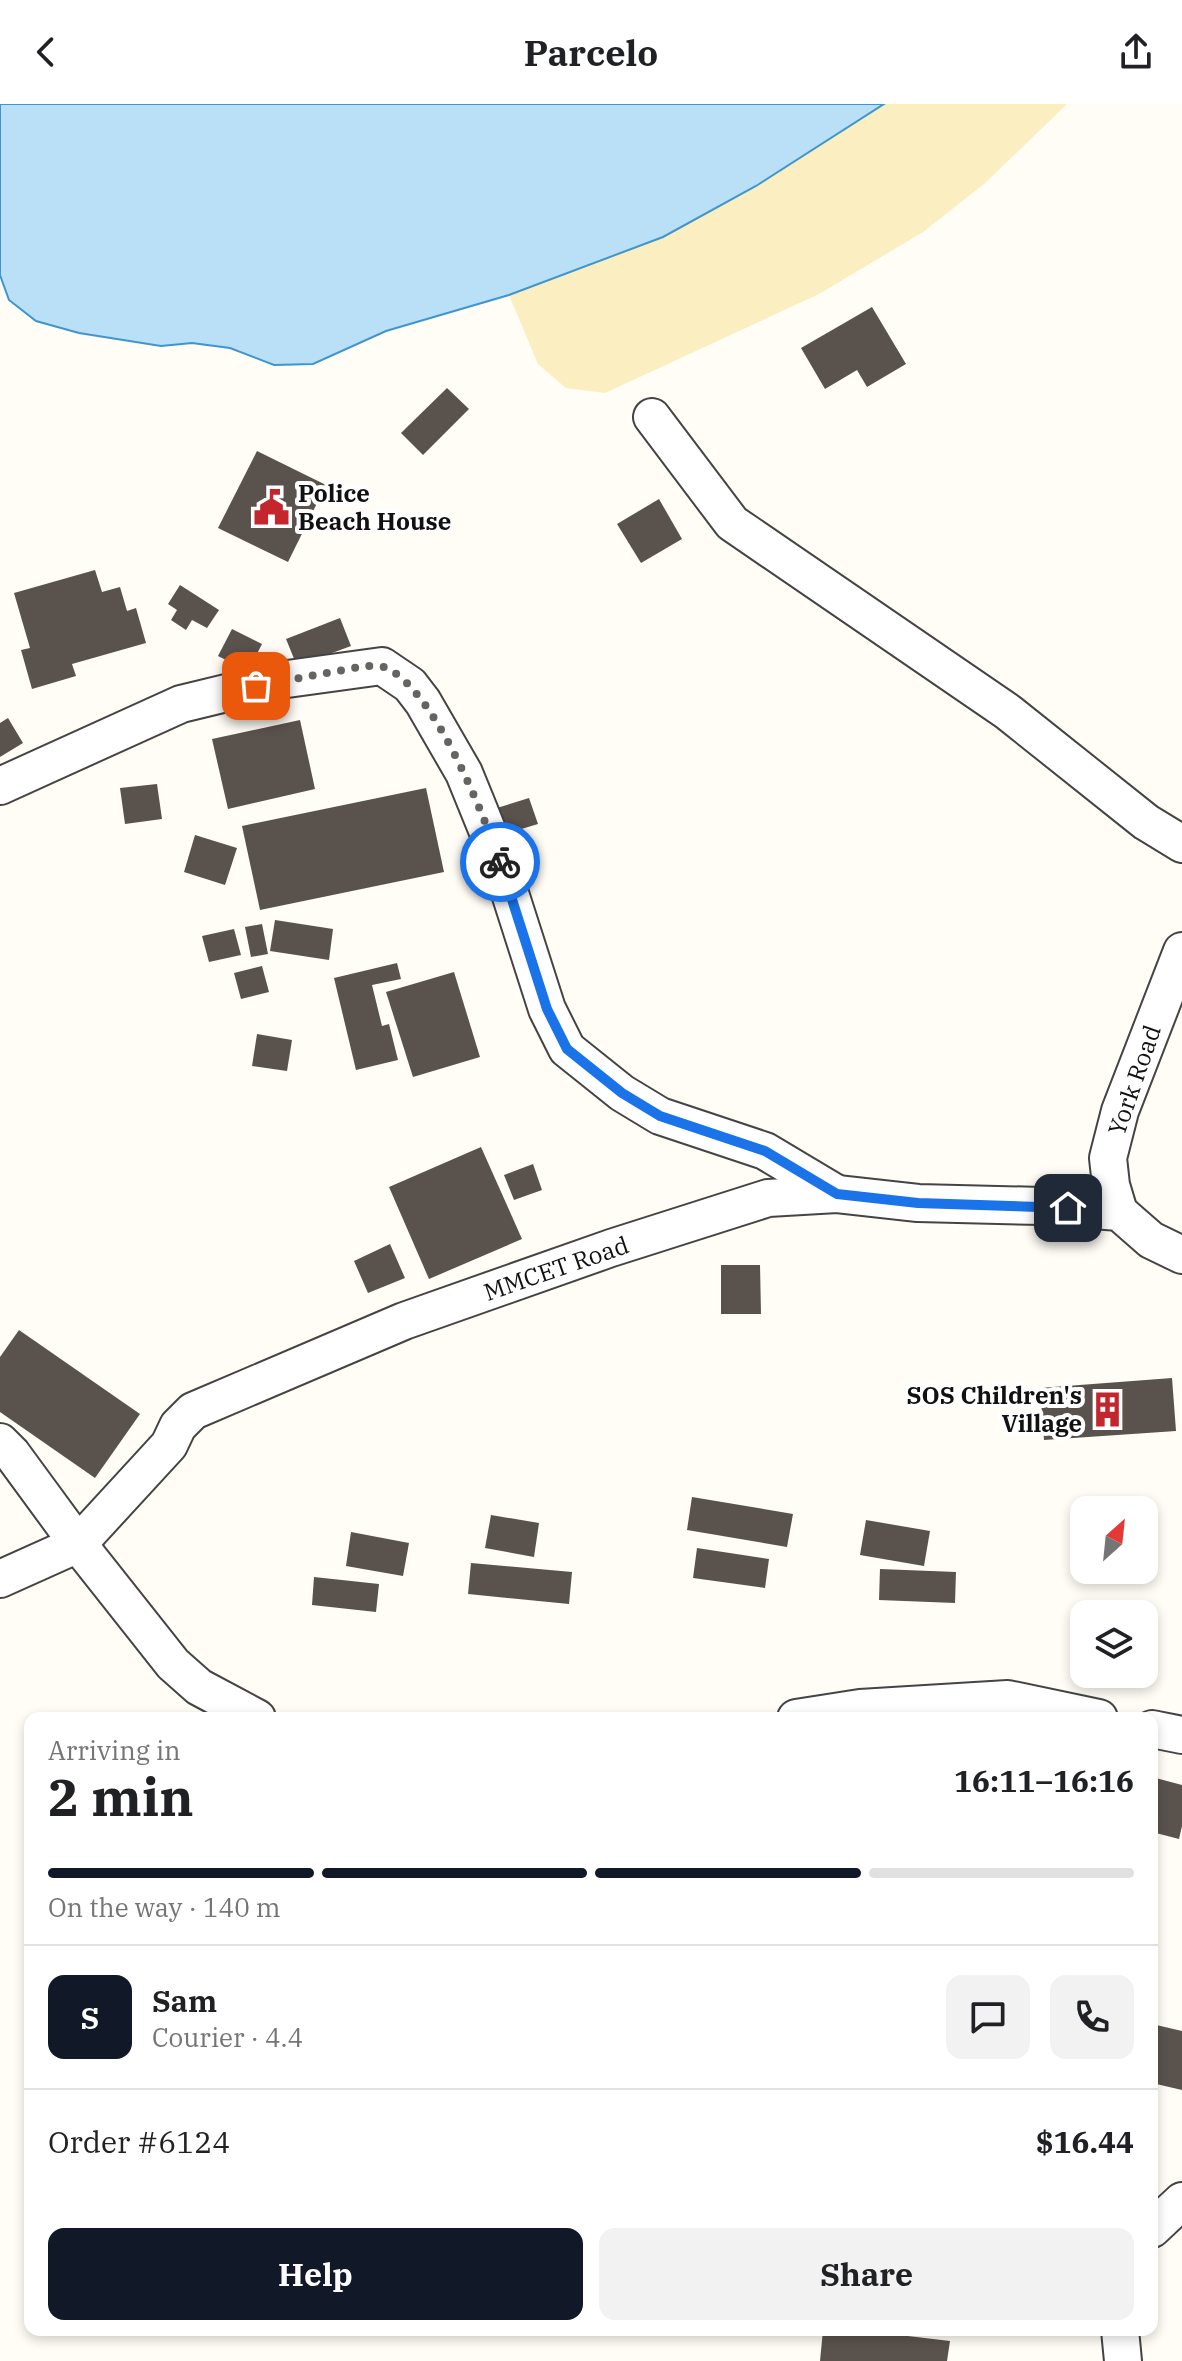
<!DOCTYPE html>
<meta charset="utf-8">
<style>
body{margin:0;font-family:"IBM Plex Serif",serif;background:#f2f2f2;color:#202124;height:100vh;display:flex;flex-direction:column;font-size:30px;white-space:nowrap}
*{box-sizing:border-box;margin:0}
p{font-size:26px;color:#757577}
.icon{flex:none;width:44px;height:44px;fill:none;stroke:currentColor;stroke-width:2;stroke-linecap:round;stroke-linejoin:round}
.map{position:relative;flex:1;overflow:hidden}
.sheet{position:absolute;left:24px;top:1608px;width:1134px;height:624px;display:flex;flex-direction:column;background:#fff;border-radius:16px;box-shadow:0 4px 12px #0003}
.sheet>*{flex:none}
.needle{width:52px;rotate:27deg}
.tools{position:absolute;left:1070px;top:1392px;display:grid;gap:16px}
.tools a{display:grid;place-items:center;width:88px;height:88px;border-radius:16px;background:#fff;box-shadow:0 4px 12px #0003;font-size:40px}
.pin{position:absolute;display:grid;place-items:center;width:68px;height:68px;color:#fff;margin:-34px;border-radius:16px;box-shadow:0 4px 12px #0006}
.courier{position:absolute;display:grid;place-items:center;width:80px;height:80px;margin:-40px;border:6px solid #1a73e8;border-radius:50%;background:#fff;color:#222;box-shadow:0 2px 10px #0007}
.overview em{font-style:normal;font-weight:800}
.overview div{display:flex;flex-direction:column-reverse}
.overview{display:flex;align-items:center;justify-content:space-between;height:136px;padding:0 24px}
h1{font-size:52px;font-weight:800;line-height:60px}
.bar{display:grid;grid-template-columns:repeat(4,1fr);gap:12px 8px;align-content:center;height:96px;padding:0 24px}
.bar i{height:10px;border-radius:6px;background:#e0e0e0}
.bar .on{background:#111827}
.bar p{grid-column:span 4}
.line{display:flex;align-items:center;gap:20px;padding:0 24px;border-top:2px solid #e0e0e0}
.line div{flex:1}
.round{display:grid;place-items:center;flex:none;width:84px;height:84px;border-radius:16px;background:#f2f2f2}
.cta{display:flex;gap:16px;margin-top:auto;padding:16px 24px}
.cta a{flex:1;height:92px;border-radius:16px;background:#111827;color:#fff;font-size:32px;font-weight:800;line-height:92px;text-align:center}
.cta a+a{background:#f2f2f2;color:#202124}
header{display:flex;justify-content:space-between;align-items:center;height:104px;padding:0 24px;background:#fff;font-size:36px;font-weight:800}
.map>svg:first-child{display:block}
.sand{fill:#fbeec1}
.water{fill:#b9e0f7;stroke:#3f96cf;stroke-width:2}
.building{fill:#5a524d}
.lines{fill:none;stroke-linecap:round;stroke-linejoin:round}
.minor-casing{stroke:#444;stroke-width:40}
.minor{stroke:#fff;stroke-width:36}
.done{stroke:#646461;stroke-width:8;stroke-dasharray:0 14.4}
.route{stroke:#1a73e8;stroke-width:10}
.labels{text-anchor:middle;dominant-baseline:central;stroke-width:8;stroke-linejoin:round;paint-order:stroke}
.poi-label{font-size:24px;font-weight:bold;fill:#111;stroke:#fff;text-anchor:start}
.street-label{font-size:24px;fill:#111;stroke:#fff}
</style>
<header><svg class="icon" aria-label="back" viewBox="0 0 24 24"><path d="M15 5l-7 7 7 7"/></svg>Parcelo<svg class="icon" aria-label="share" viewBox="0 0 24 24"><path d="M12 15V3M7 8l5-5 5 5M5 13v7h14v-7"/></svg></header>
<div class="map">
<svg width="1182" height="2257" viewBox="0 0 1182 2257">
<rect width="100%" height="100%" fill="#fffdf5"/>
<!-- sand -->
<polygon class="sand" points="884,0 1067,0 984,80 923,128 819,190 605,289 566,284 538,260 509,191 663,133 756,82"/>
<!-- water -->
<polygon class="water" points="0,0 884,0 756,82 663,133 509,191 386,227 313,260 274,261 230,244 192,239 161,242 79,229 36,217 9,196 0,171"/>
<!-- building -->
<g class="building">
<polygon points="872,203 906,260 867,283 857,266 825,285 801,244"/>
<polygon points="447,284 469,305 423,351 401,329"/>
<polygon points="257,347 326,381 288,458 218,424"/>
<polygon points="659,395 682,435 641,459 617,420"/>
<polygon points="95,466 102,488 120,483 127,507 136,504 146,539 72,560 76,572 32,585 21,546 30,544 14,489"/>
<polygon points="180,481 219,506 207,524 192,516 186,526 171,516 177,506 168,500"/>
<polygon points="340,514 351,542 297,562 286,535"/>
<polygon points="232,525 262,540 248,567 218,552"/>
<polygon points="8,614 23,639 0,653 0,619"/>
<polygon points="300,616 315,685 228,705 212,635"/>
<polygon points="157,680 162,715 125,720 120,684"/>
<polygon points="426,684 444,768 260,806 242,722"/>
<polygon points="529,694 538,720 505,730 497,704"/>
<polygon points="195,731 237,744 225,781 184,768"/>
<polygon points="275,816 333,825 329,856 270,847"/>
<polygon points="262,820 268,850 251,853 245,823"/>
<polygon points="234,825 241,851 209,858 202,832"/>
<polygon points="397,859 401,875 372,881 382,922 389,920 398,956 356,966 334,874"/>
<polygon points="262,862 269,888 241,895 234,869"/>
<polygon points="454,868 480,953 413,973 386,888"/>
<polygon points="257,930 292,936 287,967 252,962"/>
<polygon points="481,1043 522,1135 429,1175 389,1083"/>
<polygon points="533,1060 542,1086 514,1096 504,1071"/>
<polygon points="390,1140 405,1174 368,1189 354,1157"/>
<polygon points="721,1161 760,1161 761,1210 721,1210"/>
<polygon points="19,1226 140,1310 95,1374 0,1308 0,1253"/>
<polygon points="1172,1274 1176,1327 1044,1336 1040,1284"/>
<polygon points="692,1393 793,1410 787,1443 687,1426"/>
<polygon points="491,1411 539,1419 534,1453 485,1444"/>
<polygon points="866,1416 930,1427 924,1462 860,1451"/>
<polygon points="351,1428 409,1439 403,1472 346,1462"/>
<polygon points="697,1444 769,1455 765,1484 693,1474"/>
<polygon points="471,1459 572,1468 569,1500 468,1490"/>
<polygon points="880,1465 956,1468 955,1499 879,1496"/>
<polygon points="314,1473 379,1480 376,1508 312,1501"/>
<polygon points="1152,1673 1182,1681 1182,1722 1179,1735 1152,1728"/>
<polygon points="1152,1920 1182,1927 1182,1986 1152,1979"/>
<polygon points="823,2226 857,2226 950,2237 947,2257 820,2257"/>
</g>
<g class="lines">
<defs>
<g id="minor">
<polyline points="652,313 732,419 1008,608 1146,718 1182,740"/>
<polyline points="0,682 181,600 280,576 382,562 410,581 423,598 464,669 499,755 547,905 567,945 622,989 660,1012 765,1047 837,1090"/>
<polyline points="1119,1108 1111,1081 1108,1054 1120,1007 1182,847"/>
<polyline points="0,1338 12,1350 78,1440 173,1560 199,1583 257,1614"/>
<polyline points="0,1475 78,1440 169,1341 178,1322 193,1307 404,1217 611,1144 768,1094 837,1090 918,1099 1042,1102 1119,1108 1151,1136 1182,1151"/>
<polyline points="796,1614 860,1604 1008,1595 1099,1614"/>
<polyline points="1152,1625 1182,1631"/>
<polyline points="1152,2125 1182,2097"/>
<polyline points="1120,2226 1123,2257"/>
</g>
</defs>
<!-- minor casing -->
<use href="#minor" class="minor-casing"/>
<!-- minor -->
<use href="#minor" class="minor"/>
</g>
<g class="lines">
<!-- done -->
<path class="done" d="M 256,582 L 365,562 C 371,562 378,561 384,563 C 433,582 483,709 500,758"/>
<!-- route -->
<polyline class="route" points="500,758 547,905 567,945 622,989 660,1012 765,1047 837,1090 918,1099 1068,1104"/>
</g>
<!-- icons -->
<defs>
<symbol id="civic-bare" viewBox="-9 -9 18 18"><path d="M-.6-6.5H3V-4.5H.6V-3L4-1V1h2V6H-6V1h2V-1L-.6-3ZM-1.2 2.5V6h2.4V2.5Z" fill="#c4262e" stroke="#fff" stroke-width="2.5" paint-order="stroke"/></symbol>
<symbol id="building-bare" viewBox="-9 -9 18 18"><path d="M-4-6H4V6H1V3H-1V6H-4ZM-2.5-4.3h1.7v1.8h-1.7ZM.8-4.3h1.7v1.8H.8ZM-2.5-1h1.7V.8h-1.7ZM.8-1h1.7V.8H.8Z" fill="#c4262e" stroke="#fff" stroke-width="2.5" paint-order="stroke"/></symbol>
</defs>
<g fill-rule="evenodd">
<use href="#civic-bare" x="246" y="378" width="51" height="51"/>
<use href="#building-bare" x="1082" y="1280" width="51" height="51"/>
</g>
<g class="labels">
<!-- poi labels -->
<g class="poi-label">
<text x="298" y="389">Police<tspan x="298" dy="28">Beach House</tspan></text>
<text x="1082" y="1291" text-anchor="end">SOS Children's<tspan x="1082" dy="28">Village</tspan></text>
</g>
<!-- street labels -->
<g class="street-label">
<text transform="translate(1134 976) rotate(-71)">York Road</text>
<text transform="translate(556 1164) rotate(-19)">MMCET Road</text>
</g>
</g>
</svg>
<div class="tools">
<a><svg class="needle" viewBox="-14 -14 28 28"><path d="M0-13l5 13h-10z" fill="#e53935"/><path d="M0 13l5-13h-10z" fill="#757577"/></svg></a>
<a><svg class="icon" aria-label="layers" viewBox="0 0 24 24"><path d="M12 4l9 5-9 5-9-5zM3 14l9 5 9-5"/></svg></a>
</div>
<div class="pin" style="left:256px;top:582px;background:#ea580c"><svg class="icon" aria-label="bag" viewBox="0 0 24 24"><path d="M5 8h14l-1 12H6zM9 8a3 3 0 0 1 6 0"/></svg></div>
<div class="pin" style="left:1068px;top:1104px;background:#1f2937"><svg class="icon" aria-label="home" viewBox="0 0 24 24"><path d="M3 11l9-7 9 7M6 9v11h12V9"/></svg></div>
<div class="courier" style="left:500px;top:758px"><svg class="icon" aria-label="bike" viewBox="0 0 24 24"><circle cx="6" cy="16" r="4"/><circle cx="18" cy="16" r="4"/><path d="M6 16l4-8h5l3 8M10 8l3 8H6M13 5h3"/></svg></div>
<section class="sheet">
<div class="overview"><div><h1>2 min</h1><p>Arriving in</p></div><em>16:11–16:16</em></div>
<div class="bar"><i class="on"></i><i class="on"></i><i class="on"></i><i></i><p>On the way · 140 m</p></div>
<div class="line" style="height:144px"><b class="round" style="background:#111827;color:#fff">S</b><div><b>Sam</b><p>Courier · 4.4</p></div><a class="round"><svg class="icon" aria-label="chat" viewBox="0 0 24 24"><path d="M4 5h16v11H9l-5 4z"/></svg></a><a class="round"><svg class="icon" aria-label="phone" viewBox="0 0 24 24"><path d="M5 4h4l2 5-3 2q2 4 5 5l2-3 5 2v4C11 20 4 13 5 4z"/></svg></a></div>
<div class="line" style="height:104px"><div>Order #6124</div><b>$16.44</b></div>
<div class="cta"><a>Help</a><a>Share</a></div>
</section>
</div>
